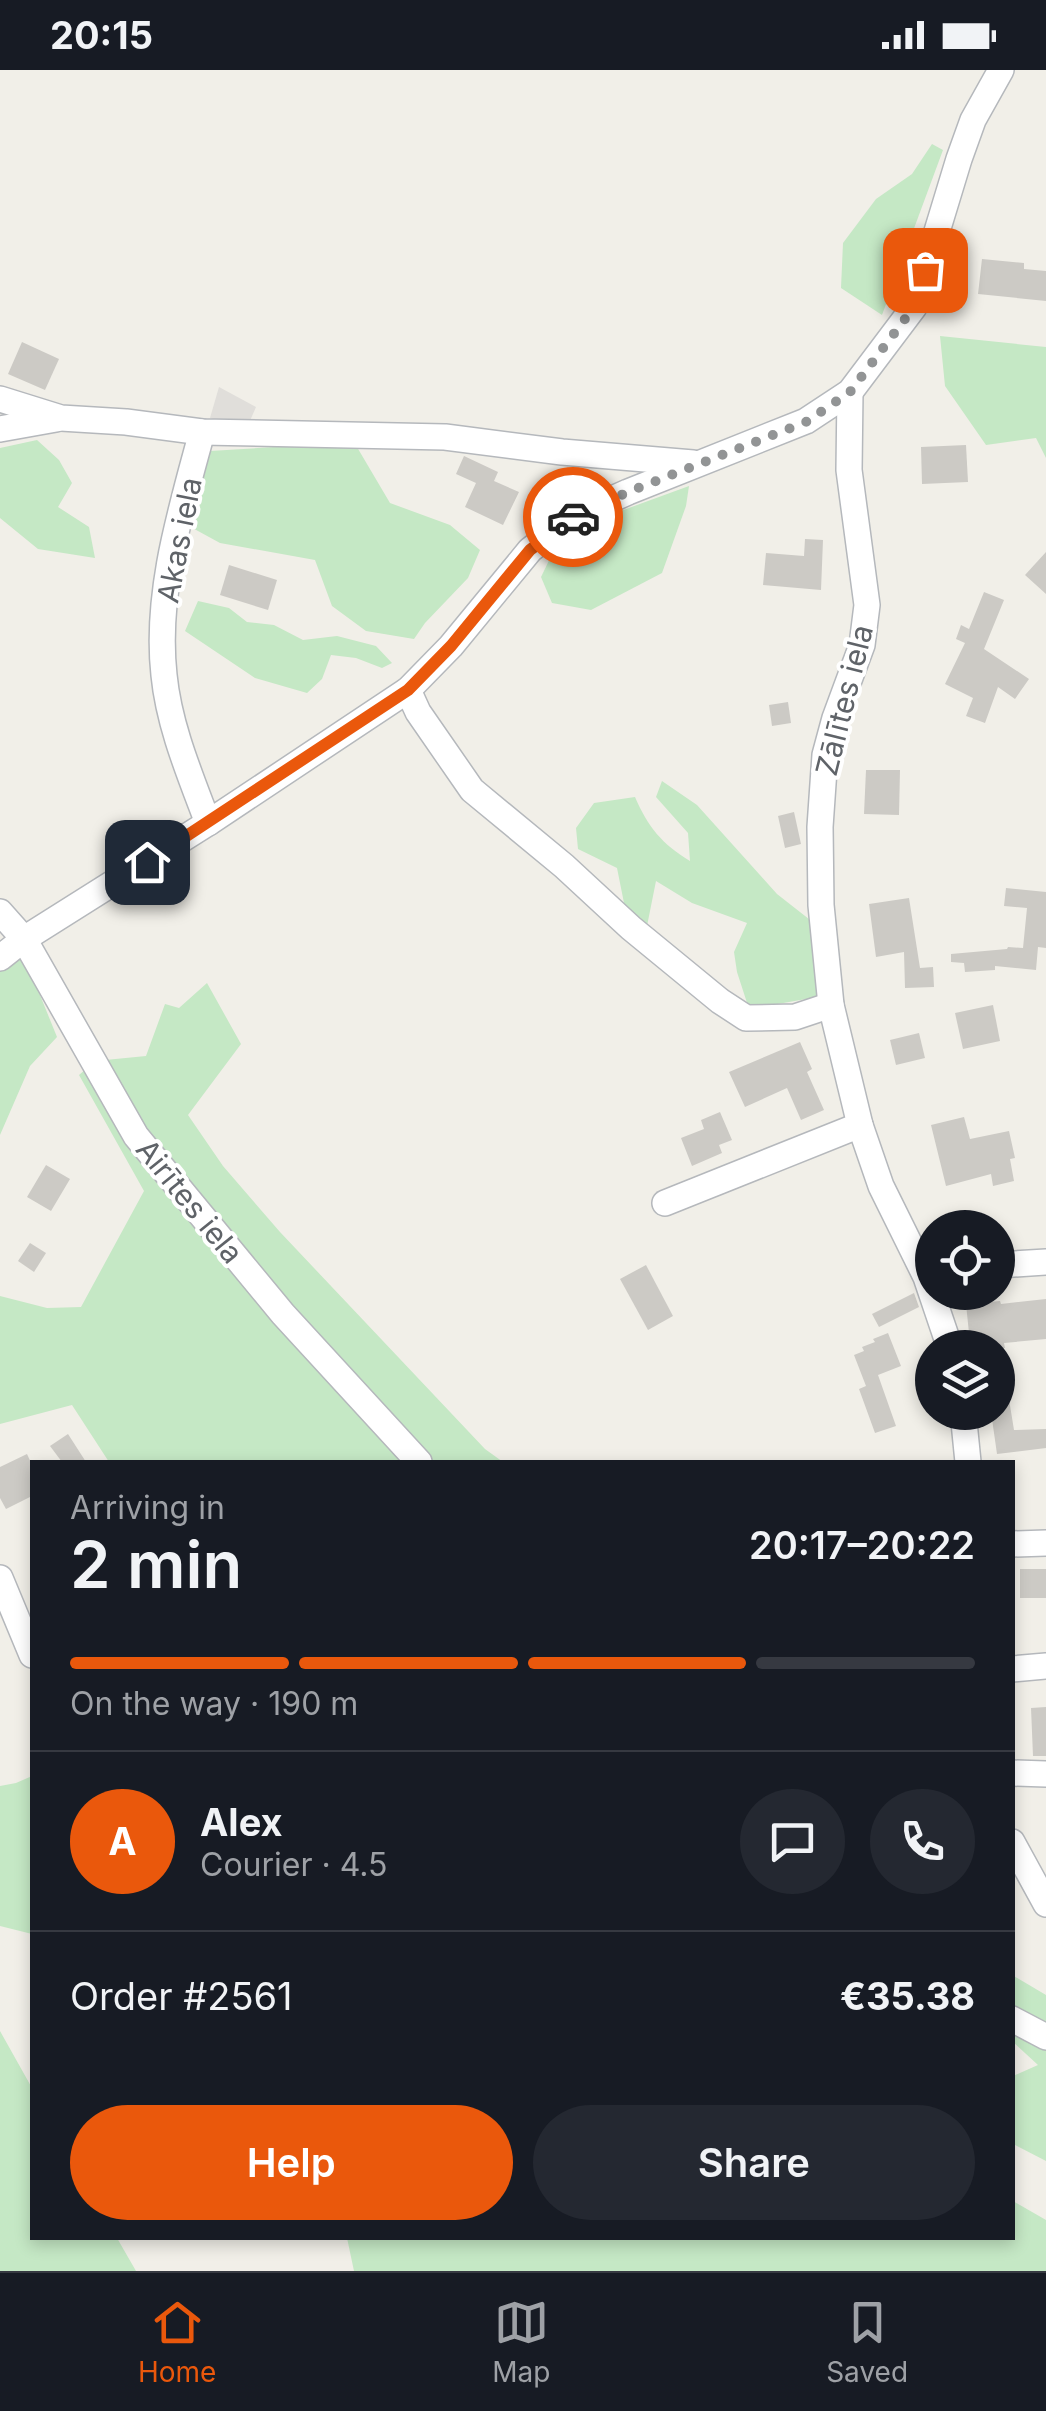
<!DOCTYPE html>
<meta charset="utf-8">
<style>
body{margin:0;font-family:Inter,sans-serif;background:#242831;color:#f1f3f6;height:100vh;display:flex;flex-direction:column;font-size:38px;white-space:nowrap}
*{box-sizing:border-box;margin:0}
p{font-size:32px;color:#9ea1a6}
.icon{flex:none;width:55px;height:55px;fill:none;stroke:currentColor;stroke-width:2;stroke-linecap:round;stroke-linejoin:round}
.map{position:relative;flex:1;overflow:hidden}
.drawer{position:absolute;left:30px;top:1390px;width:985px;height:780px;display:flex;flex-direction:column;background:#171b24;border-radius:0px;box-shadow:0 5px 15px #0003}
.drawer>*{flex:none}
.fabs{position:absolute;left:915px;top:1140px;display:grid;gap:20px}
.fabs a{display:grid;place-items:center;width:100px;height:100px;border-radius:50%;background:#171b24;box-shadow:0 5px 15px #0003;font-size:50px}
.pin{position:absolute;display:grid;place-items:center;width:85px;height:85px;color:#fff;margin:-42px;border-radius:20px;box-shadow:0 5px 15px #0006}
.courier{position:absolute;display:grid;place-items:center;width:100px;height:100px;margin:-50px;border:8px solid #ea580c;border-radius:50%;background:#fff;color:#222;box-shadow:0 2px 12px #0007}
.summary em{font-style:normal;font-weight:600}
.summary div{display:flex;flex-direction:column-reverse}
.summary{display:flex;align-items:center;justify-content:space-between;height:170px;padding:0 40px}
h1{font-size:65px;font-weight:600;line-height:75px}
.bar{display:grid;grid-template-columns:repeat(4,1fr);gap:15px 10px;align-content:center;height:120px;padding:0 40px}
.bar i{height:12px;border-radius:8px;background:#363941}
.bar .current{background:#ea580c}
.bar p{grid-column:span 4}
.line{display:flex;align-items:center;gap:25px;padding:0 40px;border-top:2px solid #363941}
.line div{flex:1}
.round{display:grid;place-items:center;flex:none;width:105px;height:105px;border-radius:52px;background:#242831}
.cta{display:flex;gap:20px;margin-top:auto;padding:20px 40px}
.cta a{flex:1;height:115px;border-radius:60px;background:#ea580c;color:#fff;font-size:40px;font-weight:600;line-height:115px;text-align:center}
.cta a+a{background:#242831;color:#f1f3f6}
.status{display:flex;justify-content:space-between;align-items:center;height:70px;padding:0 50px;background:#171b24;direction:ltr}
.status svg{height:28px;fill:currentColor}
.dock{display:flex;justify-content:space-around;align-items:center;height:140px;border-top:2px solid #363941;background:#171b24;font-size:28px;color:#9ea1a6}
.dock a{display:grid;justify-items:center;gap:5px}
.dock .current{color:#ea580c}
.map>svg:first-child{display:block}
.industrial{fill:#e0deda}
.green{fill:#c5e8c5}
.building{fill:#cccac5}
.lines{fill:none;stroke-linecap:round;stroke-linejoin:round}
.minor-casing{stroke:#b5b8bc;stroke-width:28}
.minor{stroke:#fff;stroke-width:25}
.done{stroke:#929495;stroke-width:10;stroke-dasharray:0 18}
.route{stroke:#ea580c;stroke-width:12}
.labels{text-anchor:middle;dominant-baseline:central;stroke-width:8;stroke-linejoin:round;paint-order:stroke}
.street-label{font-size:30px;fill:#5f6368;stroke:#fff}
</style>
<div class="status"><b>20:15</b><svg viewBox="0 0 49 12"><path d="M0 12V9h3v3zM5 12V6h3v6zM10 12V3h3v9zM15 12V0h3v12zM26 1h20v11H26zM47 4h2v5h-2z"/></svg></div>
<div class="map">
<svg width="1046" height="2201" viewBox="0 0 1046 2201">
<rect width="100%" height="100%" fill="#f1efe8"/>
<!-- industrial -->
<polygon class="industrial" points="219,317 256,337 249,353 224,352 210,348"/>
<!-- green -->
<g class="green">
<polygon points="932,74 943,80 882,245 841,218 843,173 876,129 912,104"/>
<polygon points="940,266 1046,277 1046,388 1036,368 986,375 945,316"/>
<polygon points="37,370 59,390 72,413 58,437 89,457 95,488 38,479 0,448 0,378"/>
<polygon points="354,372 390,433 450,455 480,480 468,508 425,553 414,569 366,561 332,536 315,490 220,473 187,455 210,381"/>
<polygon points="689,416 686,436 662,503 591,540 552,533 541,507 557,474 607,446"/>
<polygon points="198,531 229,538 247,552 274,555 303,570 337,566 376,576 392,593 382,598 356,588 331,585 322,609 307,623 255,608 185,561"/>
<path d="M 662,711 L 697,735 L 777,824 L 814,853 L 823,926 L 749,939 L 737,902 L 734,882 L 747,853 L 692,833 L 656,811 L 647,856 L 625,838 L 617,798 L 578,779 L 576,758 L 594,733 L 635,727 C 648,757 662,774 690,791 L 688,763 L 656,727 Z"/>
<polygon points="0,874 27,893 57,967 30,996 0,1065"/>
<polygon points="207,913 241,974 188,1045 223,1096 280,1162 485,1379 503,1392 109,1392 72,1335 0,1354 0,1226 47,1238 81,1237 144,1121 79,1005 95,991 146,986 165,934 179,938"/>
<polygon points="32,1706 32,1864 0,1856 0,1716 16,1713"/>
<polygon points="1012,1905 1046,1925 1046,2091 1013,2074 1013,2006 1038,1995 1013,1972"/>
<polygon points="0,1961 32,2018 32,2168 117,2168 136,2201 0,2201"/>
<polygon points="1013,2131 1046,2150 1046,2201 354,2201 347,2168 1012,2168"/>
</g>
<!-- building -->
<g class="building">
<polygon points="982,189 1024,193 1024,199 1046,201 1046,231 978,224"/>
<polygon points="22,272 59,289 45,320 8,304"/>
<polygon points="966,375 968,412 922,414 921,377"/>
<polygon points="464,386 498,402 494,411 519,422 503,455 465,437 476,413 456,404"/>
<polygon points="805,469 823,470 821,520 763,515 766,483 804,486"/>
<polygon points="1046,482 1046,524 1025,505"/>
<polygon points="229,495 277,510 268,540 220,525"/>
<polygon points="984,522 1004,530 984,579 1029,609 1015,629 998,617 985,653 966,646 973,628 945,614 965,573 956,569 961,555 969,559"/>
<polygon points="788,632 791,653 772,656 769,635"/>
<polygon points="866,700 900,700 899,745 864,744"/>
<polygon points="794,742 801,774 785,778 778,746"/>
<polygon points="1006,818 1046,822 1046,878 1038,877 1036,900 995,896 995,900 965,902 964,893 951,892 951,884 1007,879 1008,877 1023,878 1027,838 1004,836"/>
<polygon points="909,828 920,898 933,897 934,917 905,918 904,882 876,887 869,834"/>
<polygon points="993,935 1000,971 963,979 955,943"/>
<polygon points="919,963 925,988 896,995 890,970"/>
<polygon points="800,972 812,999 807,1002 824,1040 801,1050 787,1018 745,1037 729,1002"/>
<polygon points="720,1042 732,1070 719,1075 722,1083 692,1096 681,1068 704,1059 701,1050"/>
<polygon points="964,1047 970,1069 1009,1061 1015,1088 1010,1089 1014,1111 993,1116 991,1104 946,1116 931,1055"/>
<polygon points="46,1095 70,1109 51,1141 27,1127"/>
<polygon points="30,1173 46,1183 34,1202 18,1191"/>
<polygon points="646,1195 673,1246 648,1260 620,1209"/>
<polygon points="914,1223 919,1237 879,1257 872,1244"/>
<polygon points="1046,1229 1046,1269 1004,1273 1005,1278 978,1278 977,1262 969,1263 966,1234 1000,1231 1001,1234"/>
<polygon points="888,1263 901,1296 878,1305 896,1356 875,1363 859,1319 866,1316 854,1285 864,1281 862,1277 875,1272 873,1269"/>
<polygon points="1006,1311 1014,1360 1046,1359 1046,1378 997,1384 991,1342 998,1342 998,1312"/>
<polygon points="68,1364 86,1392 62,1392 50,1376"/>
<polygon points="27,1384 32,1395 32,1426 6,1439 0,1428 0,1397"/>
<rect x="1020" y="1499" width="26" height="29"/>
<polygon points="1046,1637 1046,1686 1033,1686 1031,1638"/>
</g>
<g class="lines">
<defs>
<g id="minor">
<polyline points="850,322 849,400 867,535 862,575 835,648 825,685 820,757 821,835 831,935 860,1055 881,1116 926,1207 950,1278"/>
<polyline points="0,329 61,348 126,352 202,362 445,367 562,382 693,393"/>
<polyline points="0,359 56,349"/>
<path d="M 202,362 C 181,440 155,523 164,605 C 169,656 190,705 208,753"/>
<polyline points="408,620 418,642 472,720 564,796 631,858 720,931 746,948 795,947 831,935"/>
<polyline points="0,842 24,869 136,1066 283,1244 419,1392"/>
<polyline points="0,888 24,869 208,753 408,620 451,576 530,480 572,447 628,422 806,351 850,322 914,237 959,89 973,50 1001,0"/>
<polyline points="665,1133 860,1055"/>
<polyline points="998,1195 1046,1192"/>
<polyline points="963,1342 968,1392"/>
<polyline points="1012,1474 1046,1473"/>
<polyline points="0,1508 32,1585"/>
<polyline points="1012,1599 1046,1596"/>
<polyline points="1012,1703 1046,1704"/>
<polyline points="1012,1772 1046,1834"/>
<polyline points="1012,1949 1046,1967"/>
</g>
</defs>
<!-- minor casing -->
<use href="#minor" class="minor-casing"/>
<!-- minor -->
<use href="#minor" class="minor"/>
</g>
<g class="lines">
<!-- done -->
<polyline class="done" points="573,447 628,422 806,352 850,322 914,237 925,200"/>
<!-- route -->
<polyline class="route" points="147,792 408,620 451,576 530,480 573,447"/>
</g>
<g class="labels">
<!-- street labels -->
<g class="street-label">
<text transform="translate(179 470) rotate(-79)">Akas iela</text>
<text transform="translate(844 630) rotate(-76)">Zālītes iela</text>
<text transform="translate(190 1131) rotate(51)">Airītes iela</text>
</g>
</g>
</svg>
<div class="fabs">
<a><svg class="icon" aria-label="locate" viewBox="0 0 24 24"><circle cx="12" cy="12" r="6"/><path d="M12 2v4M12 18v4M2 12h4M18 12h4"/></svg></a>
<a><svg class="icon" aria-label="layers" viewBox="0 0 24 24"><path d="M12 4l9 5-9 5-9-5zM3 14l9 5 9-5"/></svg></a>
</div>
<div class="pin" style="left:925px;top:200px;background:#ea580c"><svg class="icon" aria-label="bag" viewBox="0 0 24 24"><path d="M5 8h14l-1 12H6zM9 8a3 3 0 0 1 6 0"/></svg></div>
<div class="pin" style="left:147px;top:792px;background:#1f2937"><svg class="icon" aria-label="home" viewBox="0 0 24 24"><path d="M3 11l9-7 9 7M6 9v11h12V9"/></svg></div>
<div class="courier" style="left:573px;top:447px"><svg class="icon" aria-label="car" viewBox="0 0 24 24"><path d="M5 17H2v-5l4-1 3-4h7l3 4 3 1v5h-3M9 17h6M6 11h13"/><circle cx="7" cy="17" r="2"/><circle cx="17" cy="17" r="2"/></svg></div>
<section class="drawer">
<div class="summary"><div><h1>2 min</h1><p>Arriving in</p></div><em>20:17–20:22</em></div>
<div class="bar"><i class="current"></i><i class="current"></i><i class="current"></i><i></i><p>On the way · 190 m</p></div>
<div class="line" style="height:180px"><b class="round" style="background:#ea580c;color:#fff">A</b><div><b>Alex</b><p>Courier · 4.5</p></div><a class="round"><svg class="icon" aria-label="chat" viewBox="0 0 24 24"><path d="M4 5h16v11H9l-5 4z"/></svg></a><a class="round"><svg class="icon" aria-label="phone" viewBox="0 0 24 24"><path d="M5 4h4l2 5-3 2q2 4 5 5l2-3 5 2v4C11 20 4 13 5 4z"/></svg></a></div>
<div class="line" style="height:130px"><div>Order #2561</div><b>€35.38</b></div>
<div class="cta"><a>Help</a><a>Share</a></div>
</section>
</div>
<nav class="dock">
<a class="current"><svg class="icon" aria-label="home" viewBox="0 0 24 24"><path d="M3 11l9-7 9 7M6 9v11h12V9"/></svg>Home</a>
<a><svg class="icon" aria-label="map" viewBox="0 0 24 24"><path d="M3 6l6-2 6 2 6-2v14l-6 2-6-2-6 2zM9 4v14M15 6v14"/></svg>Map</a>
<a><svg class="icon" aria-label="saved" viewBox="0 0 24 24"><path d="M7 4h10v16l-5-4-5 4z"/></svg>Saved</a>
</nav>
